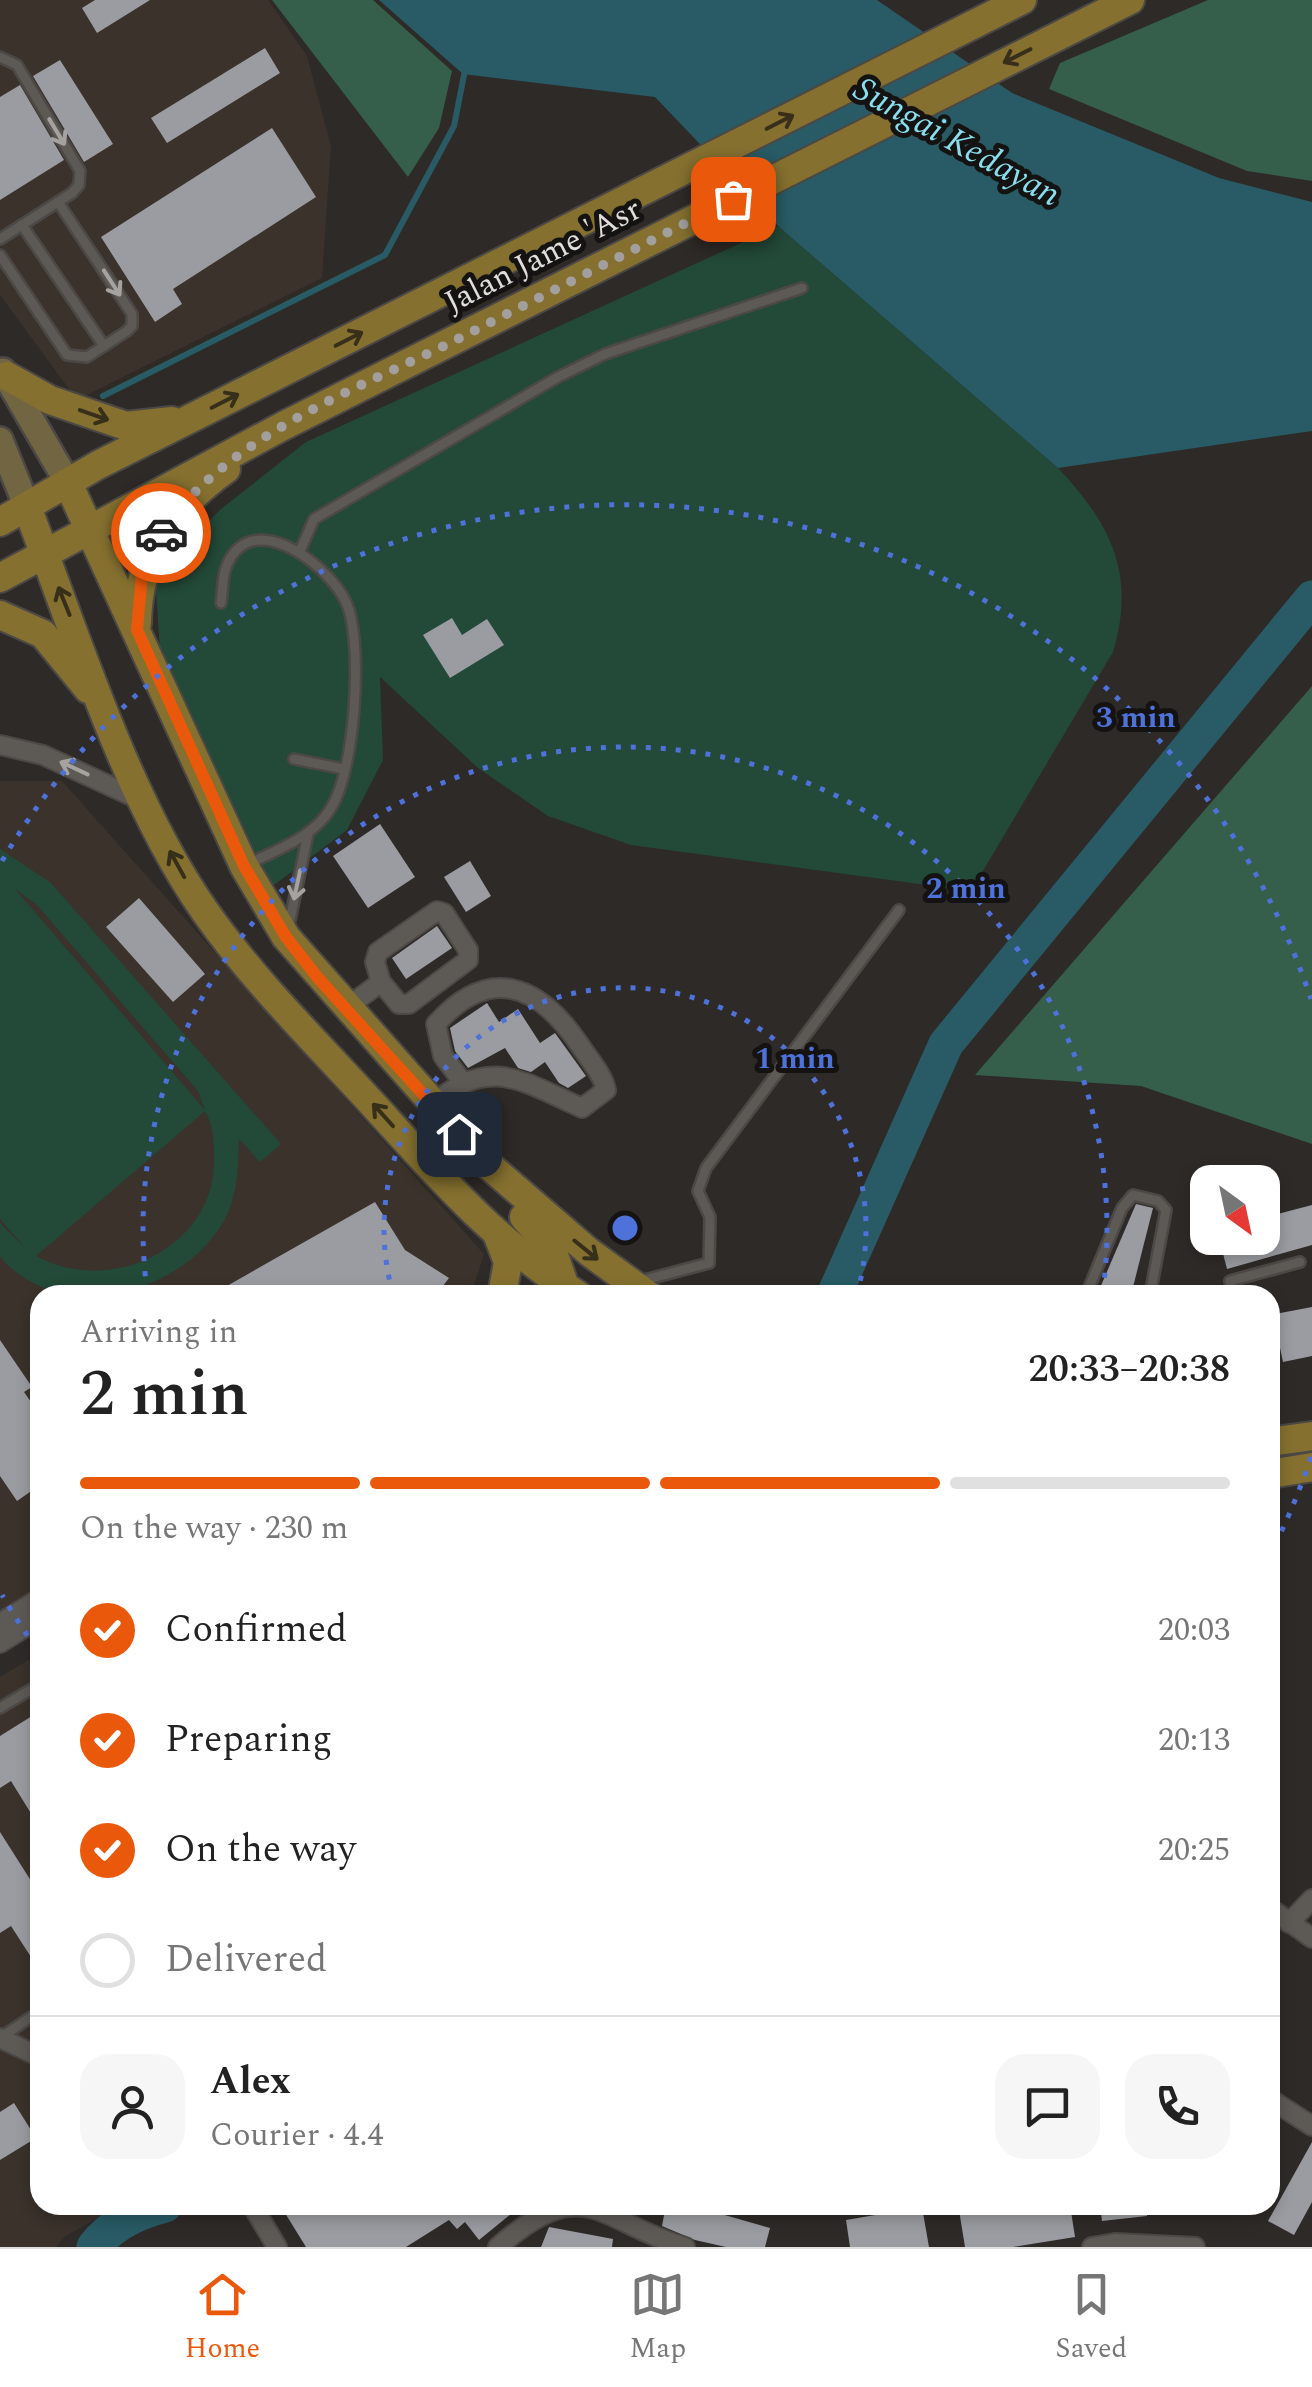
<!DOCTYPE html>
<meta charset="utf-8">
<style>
body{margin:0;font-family:Spectral,serif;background:#f6f6f6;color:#222;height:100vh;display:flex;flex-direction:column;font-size:38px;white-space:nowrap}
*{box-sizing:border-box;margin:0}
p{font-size:32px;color:#767676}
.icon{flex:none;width:55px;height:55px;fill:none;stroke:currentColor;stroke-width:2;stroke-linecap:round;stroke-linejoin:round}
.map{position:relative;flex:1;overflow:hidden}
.sheet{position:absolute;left:30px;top:1285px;width:1250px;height:930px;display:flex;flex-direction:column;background:#fff;border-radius:30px;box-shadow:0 5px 15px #0003}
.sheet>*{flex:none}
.needle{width:65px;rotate:147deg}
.buttons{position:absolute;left:1190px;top:1165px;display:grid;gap:20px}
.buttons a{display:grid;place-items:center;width:90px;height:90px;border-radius:20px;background:#fff;box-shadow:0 5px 15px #0003;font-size:50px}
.pin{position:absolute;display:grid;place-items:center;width:85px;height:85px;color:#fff;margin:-42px;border-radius:20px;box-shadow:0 5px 15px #0006}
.courier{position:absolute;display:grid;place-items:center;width:100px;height:100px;margin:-50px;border:8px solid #ea580c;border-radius:50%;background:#fff;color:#222;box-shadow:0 2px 12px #0007}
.overview em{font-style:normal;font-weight:600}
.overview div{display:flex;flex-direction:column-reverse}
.overview{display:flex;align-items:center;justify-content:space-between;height:170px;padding:0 50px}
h1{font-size:65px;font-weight:600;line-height:75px}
.bar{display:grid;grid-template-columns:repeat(4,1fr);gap:15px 10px;align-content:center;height:120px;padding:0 50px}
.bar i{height:12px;border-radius:8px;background:#e0e0e0}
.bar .active{background:#ea580c}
.bar p{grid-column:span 4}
.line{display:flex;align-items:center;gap:25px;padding:0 50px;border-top:2px solid #e0e0e0}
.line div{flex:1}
.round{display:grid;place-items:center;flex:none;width:105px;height:105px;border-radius:30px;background:#f6f6f6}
ol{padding:0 50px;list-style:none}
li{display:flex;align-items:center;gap:30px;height:110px}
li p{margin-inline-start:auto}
li .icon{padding:10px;border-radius:50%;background:#ea580c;color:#fff;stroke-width:4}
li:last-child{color:#767676}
li i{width:55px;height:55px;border:5px solid #e0e0e0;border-radius:50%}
.dock{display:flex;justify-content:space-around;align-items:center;height:140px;border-top:2px solid #e0e0e0;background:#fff;font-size:28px;color:#767676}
.dock a{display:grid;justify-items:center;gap:5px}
.dock .active{color:#ea580c}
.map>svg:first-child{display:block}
.built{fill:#3a322b}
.green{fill:#234938;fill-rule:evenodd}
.forest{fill:#355e4b}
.water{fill:#285b65}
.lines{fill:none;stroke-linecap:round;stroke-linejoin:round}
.stream{stroke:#285b65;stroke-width:6}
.river{stroke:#285b65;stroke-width:35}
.building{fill:#9b9ca1}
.service-casing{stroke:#4b4845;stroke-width:14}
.minor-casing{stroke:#4b4845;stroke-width:22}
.secondary-casing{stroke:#4b4845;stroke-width:30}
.primary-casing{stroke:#4b4845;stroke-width:32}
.service{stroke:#5d5955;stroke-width:9}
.minor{stroke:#5d5955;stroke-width:18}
.secondary{stroke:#716542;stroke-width:25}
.primary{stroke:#85702f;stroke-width:28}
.oneway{stroke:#372f1a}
.oneway2{stroke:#a5a29f}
.done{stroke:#a29f9d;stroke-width:10;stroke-dasharray:0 18}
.route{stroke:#ea580c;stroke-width:12}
.ring{fill:none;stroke:#4e72d9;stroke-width:5;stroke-dasharray:5 10}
.labels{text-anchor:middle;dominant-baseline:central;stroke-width:10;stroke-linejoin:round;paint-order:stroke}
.street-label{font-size:32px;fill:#e0dedc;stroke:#151311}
.water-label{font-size:35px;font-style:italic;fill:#88deef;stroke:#151311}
.centre{fill:#4e72d9;stroke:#151311;stroke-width:5}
.ring-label{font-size:30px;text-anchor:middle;font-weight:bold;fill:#4e72d9;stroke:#151311;stroke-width:10;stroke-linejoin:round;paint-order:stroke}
</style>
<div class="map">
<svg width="1312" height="2247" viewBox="0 0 1312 2247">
<rect width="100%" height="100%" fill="#2e2a27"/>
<!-- built -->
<g class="built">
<polygon points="0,0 268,0 307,56 331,146 322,278 77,400 0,295"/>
<polygon points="0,781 62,781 484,1254 471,1295 40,1295 40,1600 0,1626"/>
<polygon points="40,1653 40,2205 120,2205 64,2237 56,2247 0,2247 0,1677"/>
</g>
<!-- green -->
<g class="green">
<path d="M 778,226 L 1058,468 C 1112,525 1136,575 1113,652 L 971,891 L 631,845 L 548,816 L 478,768 L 380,677 L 383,760 L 347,830 L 270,888 L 161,666 L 155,576 L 221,509 L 306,442 Z"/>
<path d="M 0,849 L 51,883 L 281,1144 L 260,1162 L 239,1139 C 238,1166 238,1196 224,1221 C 181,1295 61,1327 0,1257 L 0,1223 L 26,1249 L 0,1219 ZM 15,889 L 36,904 L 198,1091 L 205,1110 ZM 205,1111 C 214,1127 214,1143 214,1162 C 213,1250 108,1296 36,1256 Z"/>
</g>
<!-- forest -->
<g class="forest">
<polygon points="272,0 373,0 452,71 439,128 408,177"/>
<polygon points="1208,0 1312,0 1312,181 1247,171 1049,89 1060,63"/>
<polygon points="1312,686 1312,1144 1141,1086 975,1075"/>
</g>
<!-- water -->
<polygon class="water" points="379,0 877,0 1012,93 1219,178 1312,202 1312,431 1058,468 778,226 655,97 463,74"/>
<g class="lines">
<!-- stream -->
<polyline class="stream" points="103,396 385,255 454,126 465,70"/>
<!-- river -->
<g class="river">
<polyline points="834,1295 946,1044 1312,598"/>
<path d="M 94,2247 C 111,2224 138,2212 165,2205"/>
</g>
</g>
<!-- building -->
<g class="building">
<polygon points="95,0 150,0 97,33 82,8"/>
<polygon points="265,48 280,73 167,143 151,118"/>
<polygon points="60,60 113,144 84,162 33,76"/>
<polygon points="20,85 64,160 0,200 0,97"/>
<polygon points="272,128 316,197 173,289 182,304 155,322 101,237"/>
<polygon points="452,618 462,635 487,619 504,645 450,678 423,635"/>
<polygon points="380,824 415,877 368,908 333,856"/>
<polygon points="470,861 491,896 466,912 444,877"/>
<polygon points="139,898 205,974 173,1002 106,927"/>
<polygon points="437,926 452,948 406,979 392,958"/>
<polygon points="487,1003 499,1022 518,1009 540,1043 555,1033 586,1076 568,1088 559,1083 545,1062 531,1072 518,1068 505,1048 468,1068 455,1051 450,1028"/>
<polygon points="375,1202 405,1250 449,1278 436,1295 211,1295"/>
<polygon points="1136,1204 1153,1208 1131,1295 1097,1295"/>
<polygon points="1312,1205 1312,1245 1227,1269 1219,1238 1262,1238 1262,1218"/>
<polygon points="1312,1307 1312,1356 1283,1362 1279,1343 1270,1345 1270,1315"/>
<polygon points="0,1340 32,1387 24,1392 40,1415 40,1485 17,1501 0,1476"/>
<polygon points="40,1711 40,1828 11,1781 0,1788 0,1736"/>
<polygon points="0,1832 40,1895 40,1971 11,1926 0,1933"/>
<polygon points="14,2103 36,2138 0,2160 0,2112"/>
<polygon points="1312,2142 1312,2202 1294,2235 1268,2221"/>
<polygon points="280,2205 522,2205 479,2240 465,2222 457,2229 449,2220 406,2247 306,2247"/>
<polygon points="666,2205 707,2210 770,2228 765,2247 726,2247 695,2240 662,2226"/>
<polygon points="991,2205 1070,2205 1075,2237 1013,2247 965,2247 959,2210"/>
<polygon points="1100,2205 1147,2205 1147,2216 1102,2221"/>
<polygon points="922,2207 929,2247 850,2247 846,2220"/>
<polygon points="549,2227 613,2239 612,2247 541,2247"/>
</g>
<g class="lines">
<defs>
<g id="service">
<polyline points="0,57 17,65 80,171 79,185 72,193 0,239"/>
<polyline points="22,225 104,346"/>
<polyline points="0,255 67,355 87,357 127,331 132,326 132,314 58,202"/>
<polyline points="300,551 314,519 558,377 605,354 802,288"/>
<path d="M 221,603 C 223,591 222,575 227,565 C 253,503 338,571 349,610 C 362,653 355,770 331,808 C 314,837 278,849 249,864"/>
<polyline points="294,759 344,769"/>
<polyline points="288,929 308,834"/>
<polyline points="637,1282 709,1263 710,1217 698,1191 706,1168 899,910"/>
<polyline points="1086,1295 1122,1208 1133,1195 1158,1201 1166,1210 1150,1295"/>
<polyline points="1233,1295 1230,1281 1300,1262"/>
<polyline points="0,1708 40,1684"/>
<polyline points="0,2038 40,2011"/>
</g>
<g id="minor">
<polyline points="0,745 43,755 145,802"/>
<polyline points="346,1008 381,982 399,1004 409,1004 468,960 468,950 444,913 437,911 378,952 375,962 381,982"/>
<path d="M 433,1104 C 489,1055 522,1081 582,1108 L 606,1090 C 603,1074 588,1058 579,1044 C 537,982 488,966 436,1024 L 443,1056 L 461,1080"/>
<polyline points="0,1623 40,1598"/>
<polyline points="0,1643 40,1618"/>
<polyline points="1270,1908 1312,1938"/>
<polyline points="1289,1923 1312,1899"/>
<polyline points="0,2038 40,2057"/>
<polyline points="1270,2099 1312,2126"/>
<polyline points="252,2205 277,2247"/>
<path d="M 498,2247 C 585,2170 600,2222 685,2247"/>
<polyline points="1092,2247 1115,2243 1195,2247"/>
</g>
<g id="secondary">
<polyline points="3,371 68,483"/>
<polyline points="0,440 27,507"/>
</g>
<g id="primary">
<polyline points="7,376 50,400 126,426 172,421"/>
<polyline points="68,483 244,866 286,937 486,1163 589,1252 648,1295"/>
<path d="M 27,507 C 76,635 126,798 204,910 C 254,982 319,1045 378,1110 C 440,1178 499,1245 578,1295"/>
<polyline points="0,522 98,465 1022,0"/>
<polyline points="0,578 283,426 1130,0"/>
<polyline points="0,615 43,634 88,689"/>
<path d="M 137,623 C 138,554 171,509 226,469"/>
<polyline points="524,1217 552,1249 565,1287"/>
<polyline points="498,1236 508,1262 502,1295"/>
<polyline points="1270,1442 1312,1436"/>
<polyline points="1270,1474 1312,1467"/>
</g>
</defs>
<!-- service casing -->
<use href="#service" class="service-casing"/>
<!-- minor casing -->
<use href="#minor" class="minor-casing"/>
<!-- secondary casing -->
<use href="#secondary" class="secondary-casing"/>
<!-- primary casing -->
<use href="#primary" class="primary-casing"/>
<!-- service -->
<use href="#service" class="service"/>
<!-- minor -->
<use href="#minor" class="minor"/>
<!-- secondary -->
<use href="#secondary" class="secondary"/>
<!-- primary -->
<use href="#primary" class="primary"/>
</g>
<!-- one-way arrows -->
<defs><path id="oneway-shaft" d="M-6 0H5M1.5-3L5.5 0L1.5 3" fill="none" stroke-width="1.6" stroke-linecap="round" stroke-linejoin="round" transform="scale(2.5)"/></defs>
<g class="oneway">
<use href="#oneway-shaft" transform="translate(1017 56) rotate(153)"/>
<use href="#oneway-shaft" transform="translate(780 122) rotate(-27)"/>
<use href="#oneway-shaft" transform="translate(349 339) rotate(-27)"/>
<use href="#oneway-shaft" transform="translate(225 401) rotate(-27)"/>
<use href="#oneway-shaft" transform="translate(94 415) rotate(19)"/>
<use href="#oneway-shaft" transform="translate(64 601) rotate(-112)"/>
<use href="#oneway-shaft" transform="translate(177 864) rotate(-119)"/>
<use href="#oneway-shaft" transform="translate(383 1115) rotate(-132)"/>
<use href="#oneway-shaft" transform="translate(586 1250) rotate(39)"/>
</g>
<g class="oneway2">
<use href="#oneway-shaft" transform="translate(57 132) rotate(59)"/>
<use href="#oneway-shaft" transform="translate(112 283) rotate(57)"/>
<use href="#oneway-shaft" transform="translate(74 768) rotate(-155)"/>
<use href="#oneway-shaft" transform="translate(297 885) rotate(102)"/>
</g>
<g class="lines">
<!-- done -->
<path class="done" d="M 161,533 C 227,436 355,390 456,340 C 548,293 641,246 733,199"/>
<!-- route -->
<polyline class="route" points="161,533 142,573 137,630 244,866 286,937 318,978 459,1134"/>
</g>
<!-- distance rings -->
<g class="ring">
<path d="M393 1294A241 241 0 1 1 857 1294"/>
<path d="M147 1291A482 482 0 1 1 1103 1291"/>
<path d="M1311 1457A723 723 0 0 1 1272 1551M36 1648A723 723 0 0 1 2 1595M2 861A723 723 0 0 1 1311 999"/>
</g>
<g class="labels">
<!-- street labels -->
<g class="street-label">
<text transform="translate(543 256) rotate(-27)">Jalan Jame 'Asr</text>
</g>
<!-- water labels -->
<g class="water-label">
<text transform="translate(957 142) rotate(29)">Sungai Kedayan</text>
</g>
</g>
<circle cx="625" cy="1228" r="15" class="centre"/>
<g class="ring-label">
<text x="1136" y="727">3 min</text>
<text x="966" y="898">2 min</text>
<text x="795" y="1068">1 min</text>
</g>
</svg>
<div class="buttons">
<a><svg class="needle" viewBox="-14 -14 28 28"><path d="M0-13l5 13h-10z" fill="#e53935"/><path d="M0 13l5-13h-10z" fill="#767676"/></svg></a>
</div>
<div class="pin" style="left:733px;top:199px;background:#ea580c"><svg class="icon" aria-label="bag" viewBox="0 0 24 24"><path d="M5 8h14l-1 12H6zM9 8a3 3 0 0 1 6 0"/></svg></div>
<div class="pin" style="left:459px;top:1134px;background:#1f2937"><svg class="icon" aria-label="home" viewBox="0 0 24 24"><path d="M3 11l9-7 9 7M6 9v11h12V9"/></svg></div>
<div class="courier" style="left:161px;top:533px"><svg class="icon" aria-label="car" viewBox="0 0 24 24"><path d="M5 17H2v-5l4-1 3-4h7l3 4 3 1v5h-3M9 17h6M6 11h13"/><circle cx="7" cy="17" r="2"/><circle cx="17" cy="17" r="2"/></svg></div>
<section class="sheet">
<div class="overview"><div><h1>2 min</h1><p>Arriving in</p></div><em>20:33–20:38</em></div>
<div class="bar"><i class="active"></i><i class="active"></i><i class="active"></i><i></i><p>On the way · 230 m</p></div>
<ol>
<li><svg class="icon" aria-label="check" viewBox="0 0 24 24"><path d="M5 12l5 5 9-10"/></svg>Confirmed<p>20:03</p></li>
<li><svg class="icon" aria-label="check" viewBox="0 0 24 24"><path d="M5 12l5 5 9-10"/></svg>Preparing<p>20:13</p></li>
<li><svg class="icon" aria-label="check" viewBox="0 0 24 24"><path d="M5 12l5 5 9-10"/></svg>On the way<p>20:25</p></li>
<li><i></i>Delivered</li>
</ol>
<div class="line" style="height:180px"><a class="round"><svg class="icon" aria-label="person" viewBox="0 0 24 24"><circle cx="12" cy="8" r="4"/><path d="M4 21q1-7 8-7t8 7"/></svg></a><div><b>Alex</b><p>Courier · 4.4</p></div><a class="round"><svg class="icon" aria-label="chat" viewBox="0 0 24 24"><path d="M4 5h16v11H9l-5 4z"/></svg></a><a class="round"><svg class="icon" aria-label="phone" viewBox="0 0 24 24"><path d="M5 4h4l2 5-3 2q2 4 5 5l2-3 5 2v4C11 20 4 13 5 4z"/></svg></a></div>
</section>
</div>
<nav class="dock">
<a class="active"><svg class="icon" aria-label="home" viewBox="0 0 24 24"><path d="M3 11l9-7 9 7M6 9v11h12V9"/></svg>Home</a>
<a><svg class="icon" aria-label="map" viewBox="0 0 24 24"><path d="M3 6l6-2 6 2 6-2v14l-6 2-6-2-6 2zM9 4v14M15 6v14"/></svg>Map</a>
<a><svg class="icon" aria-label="saved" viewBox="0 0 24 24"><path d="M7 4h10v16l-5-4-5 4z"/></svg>Saved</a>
</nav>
